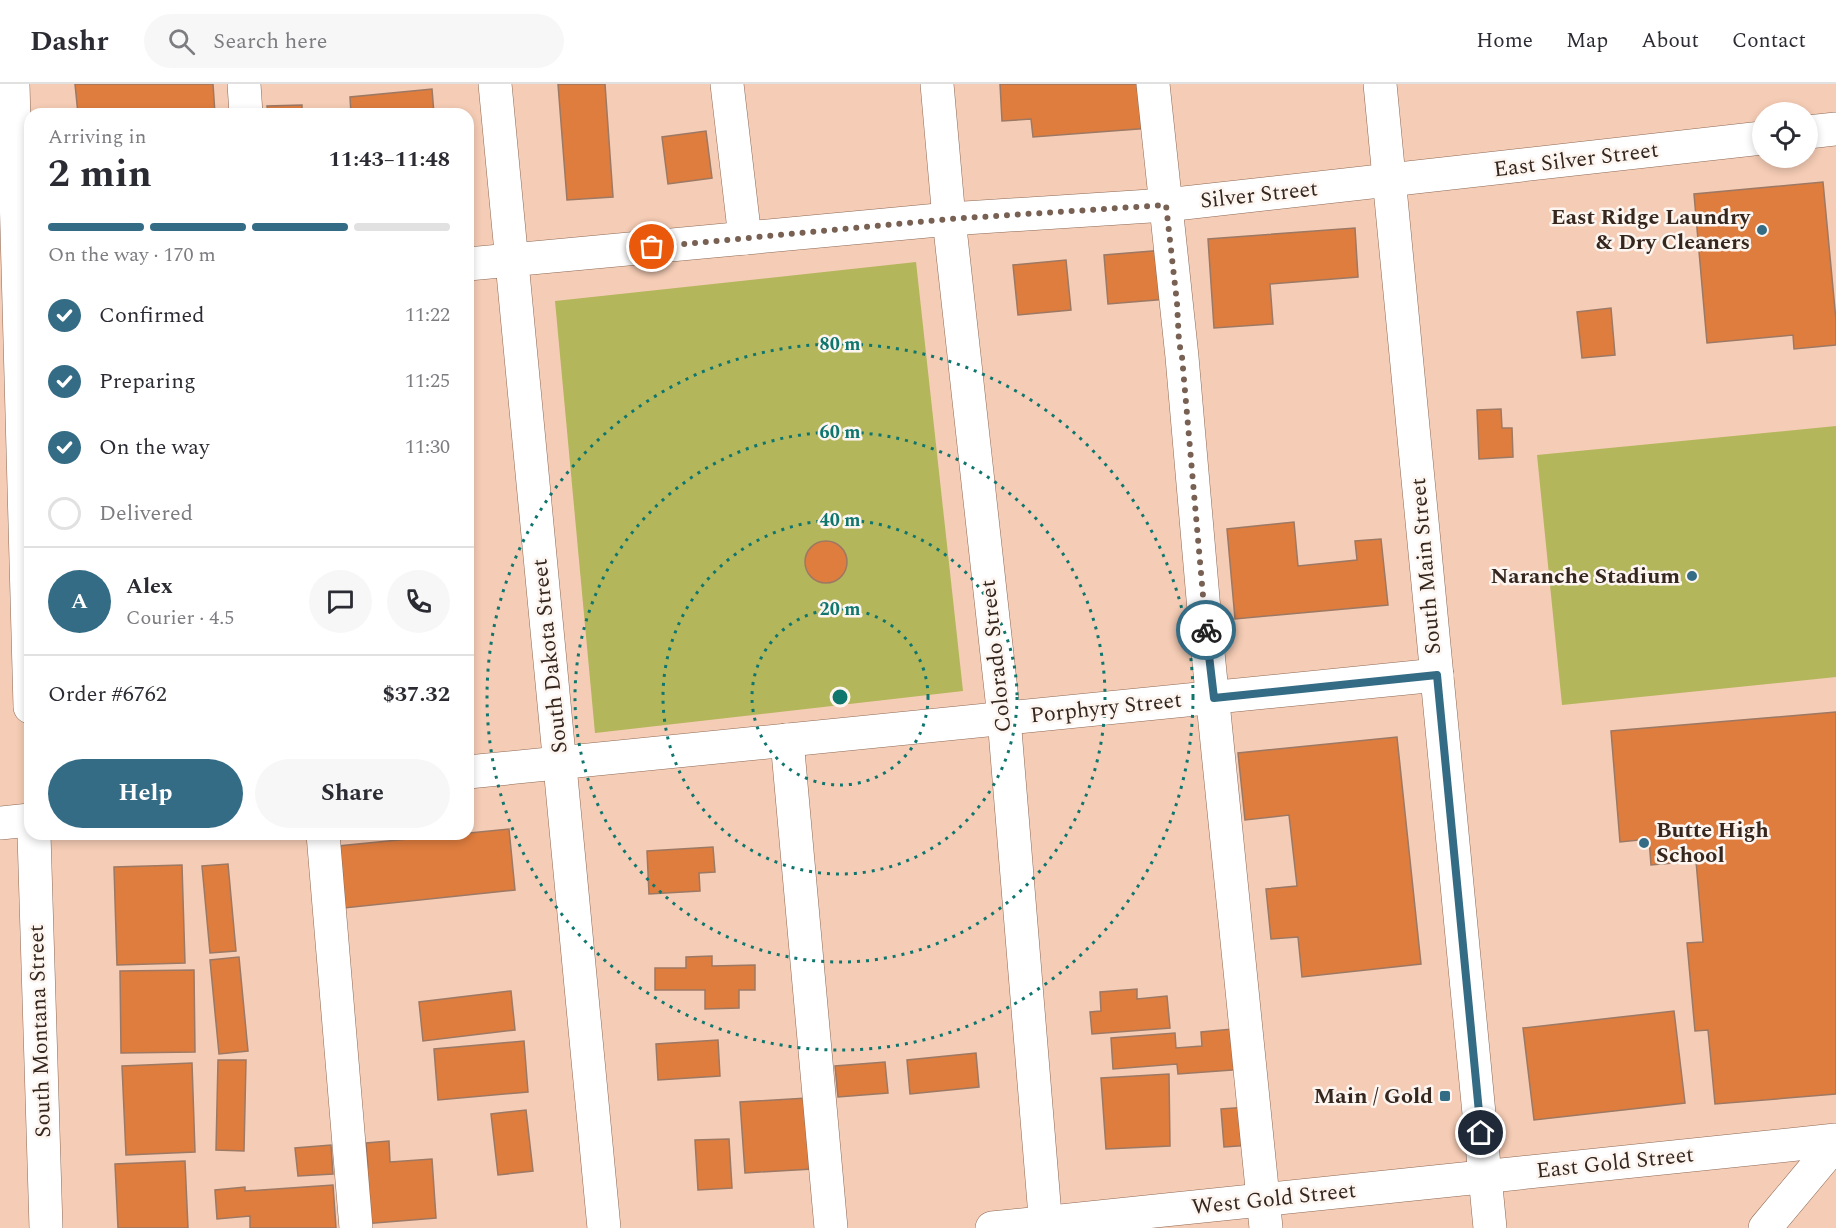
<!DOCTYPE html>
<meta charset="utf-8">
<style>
body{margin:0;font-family:Spectral,serif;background:#f7f7f7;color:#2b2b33;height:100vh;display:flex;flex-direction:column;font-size:22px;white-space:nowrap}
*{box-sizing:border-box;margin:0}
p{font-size:20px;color:#7c7c81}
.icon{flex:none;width:33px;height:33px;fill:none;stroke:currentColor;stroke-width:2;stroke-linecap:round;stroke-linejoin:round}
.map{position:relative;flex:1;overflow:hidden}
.panel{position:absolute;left:24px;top:24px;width:450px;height:732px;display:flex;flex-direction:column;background:#fff;border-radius:18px;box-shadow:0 3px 9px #0003}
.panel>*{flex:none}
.fabs{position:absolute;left:1752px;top:18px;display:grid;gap:12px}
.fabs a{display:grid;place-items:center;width:66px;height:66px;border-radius:50%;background:#fff;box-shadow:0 3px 9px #0003;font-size:30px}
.pin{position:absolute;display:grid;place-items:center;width:51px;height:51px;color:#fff;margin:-26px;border:3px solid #fff;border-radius:50%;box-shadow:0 2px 6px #0007}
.courier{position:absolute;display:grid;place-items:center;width:60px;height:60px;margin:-30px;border:4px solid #346c86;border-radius:50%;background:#fff;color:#222;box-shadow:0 2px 8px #0007}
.summary em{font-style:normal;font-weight:700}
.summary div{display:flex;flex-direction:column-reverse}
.summary{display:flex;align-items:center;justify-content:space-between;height:102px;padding:0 24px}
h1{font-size:39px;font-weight:700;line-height:45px}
.bar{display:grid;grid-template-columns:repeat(4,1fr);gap:9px 6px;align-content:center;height:72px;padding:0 24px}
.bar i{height:8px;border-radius:4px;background:#e1e1e2}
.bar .on{background:#346c86}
.bar p{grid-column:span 4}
.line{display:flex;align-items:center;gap:15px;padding:0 24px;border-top:2px solid #e1e1e2}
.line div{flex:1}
.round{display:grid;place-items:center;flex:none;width:63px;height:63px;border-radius:32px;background:#f7f7f7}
ol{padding:0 24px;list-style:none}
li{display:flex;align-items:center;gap:18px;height:66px}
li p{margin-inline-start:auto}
li .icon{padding:6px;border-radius:50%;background:#346c86;color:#fff;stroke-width:4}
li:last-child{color:#7c7c81}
li i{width:33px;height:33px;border:3px solid #e1e1e2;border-radius:50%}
.primary-button{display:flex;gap:12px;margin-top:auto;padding:12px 24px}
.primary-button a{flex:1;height:69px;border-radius:36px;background:#346c86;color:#fff;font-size:24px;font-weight:700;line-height:69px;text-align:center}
.primary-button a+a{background:#f7f7f7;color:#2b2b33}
header{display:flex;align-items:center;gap:36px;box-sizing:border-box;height:84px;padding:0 30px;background:#fff;border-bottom:2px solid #e1e1e2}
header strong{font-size:28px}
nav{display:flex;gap:33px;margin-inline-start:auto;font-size:21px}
.search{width:420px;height:54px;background:#f7f7f7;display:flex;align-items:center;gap:15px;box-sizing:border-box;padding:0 21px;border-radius:33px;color:#7c7c81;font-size:22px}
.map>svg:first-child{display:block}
.green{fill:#b3b65b}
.building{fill:#df7d3f;stroke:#9d7863;stroke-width:1.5}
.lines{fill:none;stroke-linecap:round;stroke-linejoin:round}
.minor-casing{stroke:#8d6955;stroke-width:34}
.major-casing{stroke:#8d6955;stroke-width:34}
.minor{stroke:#fff;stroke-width:33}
.major{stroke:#fff;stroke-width:33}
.done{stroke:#786053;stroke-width:6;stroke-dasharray:0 10.8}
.route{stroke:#346c86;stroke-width:8}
.ring{fill:none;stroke:#0f766e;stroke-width:3;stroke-dasharray:3 6}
.poi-dot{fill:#346c86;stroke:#fdf5f0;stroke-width:2}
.labels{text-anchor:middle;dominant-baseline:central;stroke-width:5;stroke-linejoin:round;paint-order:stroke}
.street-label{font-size:22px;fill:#35261e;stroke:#fdf5f0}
.poi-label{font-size:22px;font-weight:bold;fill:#35261e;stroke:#fdf5f0;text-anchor:end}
.centre{fill:#0f766e;stroke:#fdf5f0;stroke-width:3}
.ring-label{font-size:18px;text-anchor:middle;font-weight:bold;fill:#0f766e;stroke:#fdf5f0;stroke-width:5;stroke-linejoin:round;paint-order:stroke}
</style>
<header>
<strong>Dashr</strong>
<div class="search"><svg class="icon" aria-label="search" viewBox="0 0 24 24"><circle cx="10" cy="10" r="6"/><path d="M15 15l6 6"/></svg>Search here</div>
<nav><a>Home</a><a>Map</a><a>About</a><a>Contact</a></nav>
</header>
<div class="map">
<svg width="1836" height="1144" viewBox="0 0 1836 1144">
<rect width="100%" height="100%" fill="#f5ccb5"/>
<!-- green -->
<g class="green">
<polygon points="916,178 963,607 595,649 555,217"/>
<polygon points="1836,342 1836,593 1562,621 1537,371"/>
</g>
<!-- building -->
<g class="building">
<polygon points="75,0 213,0 215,30 78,30"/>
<polygon points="558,0 605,0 613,113 567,116"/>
<polygon points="1000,0 1148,0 1151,44 1033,53 1031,35 1002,37"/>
<polygon points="432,5 434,30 351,30 350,13"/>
<polygon points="302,21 302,30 268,30 267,22"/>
<polygon points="706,47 712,94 668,100 662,53"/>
<polygon points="1823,98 1836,236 1836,261 1794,265 1793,251 1707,259 1694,110"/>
<polygon points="1355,144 1358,193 1270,200 1273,240 1214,244 1208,155"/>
<polygon points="1164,166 1168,215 1108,220 1104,171"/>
<polygon points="1066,176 1071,226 1018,231 1013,181"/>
<polygon points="1611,224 1615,271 1582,274 1577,228"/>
<polygon points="1501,325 1502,344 1512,344 1513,373 1479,375 1477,326"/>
<polygon points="1294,438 1298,482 1357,476 1355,457 1381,455 1388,521 1235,535 1227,445"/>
<circle cx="826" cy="478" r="21"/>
<polygon points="1836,628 1836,1010 1715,1020 1708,946 1695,947 1687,859 1703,858 1696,777 1651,781 1649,755 1620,758 1611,647"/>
<polygon points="1397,653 1421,880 1302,893 1298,853 1271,855 1266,805 1297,802 1289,731 1245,736 1238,669"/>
<polygon points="509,745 515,806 344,824 338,762"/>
<polygon points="713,763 715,788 699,789 700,807 649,810 647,767"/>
<polygon points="228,780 236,867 210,869 202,782"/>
<polygon points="182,781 185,879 117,881 114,783"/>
<polygon points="712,872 712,882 755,881 755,906 739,906 739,924 705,925 705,906 655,906 655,884 686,884 686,873"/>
<polygon points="239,873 248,967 219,970 210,876"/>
<polygon points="194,886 195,968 121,969 120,887"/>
<polygon points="1137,905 1137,915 1167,912 1170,944 1092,950 1090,928 1101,927 1100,908"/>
<polygon points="511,907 515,946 423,957 419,918"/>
<polygon points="1674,927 1685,1019 1534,1036 1523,944"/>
<polygon points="1243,944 1246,985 1178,990 1177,980 1113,985 1111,954 1175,949 1176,964 1202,962 1201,948"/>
<polygon points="718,956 720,992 658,996 656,960"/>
<polygon points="524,957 528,1008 438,1016 434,965"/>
<polygon points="976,969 979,1003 910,1010 907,976"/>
<polygon points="218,976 246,976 244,1067 216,1066"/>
<polygon points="885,978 888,1009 838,1013 835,982"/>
<polygon points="192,979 195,1068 126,1071 122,982"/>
<polygon points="1169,990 1170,1062 1106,1065 1101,994"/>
<polygon points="807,1014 812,1085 745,1089 740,1018"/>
<polygon points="1248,1023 1252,1061 1224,1063 1221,1025"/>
<polygon points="526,1026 533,1087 498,1091 491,1030"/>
<polygon points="729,1055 732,1104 698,1106 695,1056"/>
<polygon points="389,1057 390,1078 432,1075 436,1134 363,1140 358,1085 368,1084 366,1059"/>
<polygon points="331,1061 333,1090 298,1092 295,1064"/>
<polygon points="185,1077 188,1144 118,1144 115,1080"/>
<polygon points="333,1101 336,1144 250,1144 250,1132 217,1135 215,1106 245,1103 245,1107"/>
</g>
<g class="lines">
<defs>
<g id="minor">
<polyline points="244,0 246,30"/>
<polyline points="495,0 604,1144"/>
<polyline points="727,0 745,154"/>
<polyline points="937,0 949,135 1004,634 1046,1144"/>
<polyline points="1153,0 1182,273 1206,549 1266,1144"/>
<polyline points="1808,48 1836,45"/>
<polyline points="468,180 949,135 1166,121 1762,54"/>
<polyline points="787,656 831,1144"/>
<polyline points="468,688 1437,591"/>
<polyline points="0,739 30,736"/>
<polyline points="323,750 356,1144"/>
<polyline points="992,1144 1836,1056"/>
<polyline points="1765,1144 1836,1059"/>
</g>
<g id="major">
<polyline points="13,0 30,623"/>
<polyline points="1380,0 1490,1144"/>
<polyline points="34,750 46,1144"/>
</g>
</defs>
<!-- minor casing -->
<use href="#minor" class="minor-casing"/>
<!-- major casing -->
<use href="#major" class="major-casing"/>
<!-- minor -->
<use href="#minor" class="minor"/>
<!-- major -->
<use href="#major" class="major"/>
</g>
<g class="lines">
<!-- done -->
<polyline class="done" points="652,163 949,135 1166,121 1177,219 1179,258 1182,273 1206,546"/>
<!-- route -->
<polyline class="route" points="1206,546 1214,614 1437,591 1481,1049"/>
</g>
<!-- distance rings -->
<g class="ring">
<circle cx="840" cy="613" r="88"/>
<circle cx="840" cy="613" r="177"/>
<circle cx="840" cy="613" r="265"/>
<circle cx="840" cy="613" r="353"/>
</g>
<!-- markers -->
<g class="poi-dot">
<circle cx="1762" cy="146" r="6"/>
<circle cx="1692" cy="492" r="6"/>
<circle cx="1644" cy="759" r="6"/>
<rect x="1439" y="1006" width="12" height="12" rx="3"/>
</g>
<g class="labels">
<!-- street labels -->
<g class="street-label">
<text transform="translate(1576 76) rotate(-7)">East Silver Street</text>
<text transform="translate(1259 111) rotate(-6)">Silver Street</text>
<text transform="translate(1426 482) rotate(-95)">South Main Street</text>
<text transform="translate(550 572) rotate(-96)">South Dakota Street</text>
<text transform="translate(996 572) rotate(-96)">Colorado Street</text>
<text transform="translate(1106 624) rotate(-6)">Porphyry Street</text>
<text transform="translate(40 947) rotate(-92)">South Montana Street</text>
<text transform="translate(1615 1079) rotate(-6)">East Gold Street</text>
<text transform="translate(1274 1115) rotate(-6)">West Gold Street</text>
</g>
<!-- poi labels -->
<g class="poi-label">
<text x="1750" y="133">East Ridge Laundry<tspan x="1750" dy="25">&amp; Dry Cleaners</tspan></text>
<text x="1680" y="492">Naranche Stadium</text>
<text x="1656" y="746" text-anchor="start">Butte High<tspan x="1656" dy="25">School</tspan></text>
<text x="1433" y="1012">Main / Gold</text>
</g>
</g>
<circle cx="840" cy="613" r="9" class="centre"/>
<g class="ring-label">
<text x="840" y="266">80 m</text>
<text x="840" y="354">60 m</text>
<text x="840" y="442">40 m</text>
<text x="840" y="531">20 m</text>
</g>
</svg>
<div class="fabs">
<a><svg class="icon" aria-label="locate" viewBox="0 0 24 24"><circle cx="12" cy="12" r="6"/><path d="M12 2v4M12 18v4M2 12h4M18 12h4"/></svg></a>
</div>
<div class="pin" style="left:652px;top:163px;background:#ea580c"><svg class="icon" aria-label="bag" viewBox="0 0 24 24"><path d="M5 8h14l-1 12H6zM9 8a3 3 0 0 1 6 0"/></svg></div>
<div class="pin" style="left:1481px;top:1049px;background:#1f2937"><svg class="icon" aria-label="home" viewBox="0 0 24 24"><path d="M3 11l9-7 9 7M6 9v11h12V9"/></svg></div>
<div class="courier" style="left:1206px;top:546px"><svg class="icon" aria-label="bike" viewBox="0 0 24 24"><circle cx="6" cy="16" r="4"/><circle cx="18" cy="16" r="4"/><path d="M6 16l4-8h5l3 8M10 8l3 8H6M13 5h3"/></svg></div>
<section class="panel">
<div class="summary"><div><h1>2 min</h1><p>Arriving in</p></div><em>11:43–11:48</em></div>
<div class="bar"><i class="on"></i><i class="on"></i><i class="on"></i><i></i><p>On the way · 170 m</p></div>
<ol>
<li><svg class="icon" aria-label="check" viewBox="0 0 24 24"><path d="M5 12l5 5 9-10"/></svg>Confirmed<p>11:22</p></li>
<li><svg class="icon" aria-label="check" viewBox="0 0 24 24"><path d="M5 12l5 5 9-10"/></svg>Preparing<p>11:25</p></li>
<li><svg class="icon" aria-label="check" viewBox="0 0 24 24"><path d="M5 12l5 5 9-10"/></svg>On the way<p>11:30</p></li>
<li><i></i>Delivered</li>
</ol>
<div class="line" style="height:108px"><b class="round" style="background:#346c86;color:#fff">A</b><div><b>Alex</b><p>Courier · 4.5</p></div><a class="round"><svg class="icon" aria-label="chat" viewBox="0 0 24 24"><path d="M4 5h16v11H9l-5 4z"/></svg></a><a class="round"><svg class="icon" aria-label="phone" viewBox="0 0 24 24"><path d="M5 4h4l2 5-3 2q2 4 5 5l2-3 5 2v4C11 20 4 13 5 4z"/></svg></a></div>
<div class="line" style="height:78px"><div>Order #6762</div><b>$37.32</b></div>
<div class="primary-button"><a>Help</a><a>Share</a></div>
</section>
</div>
